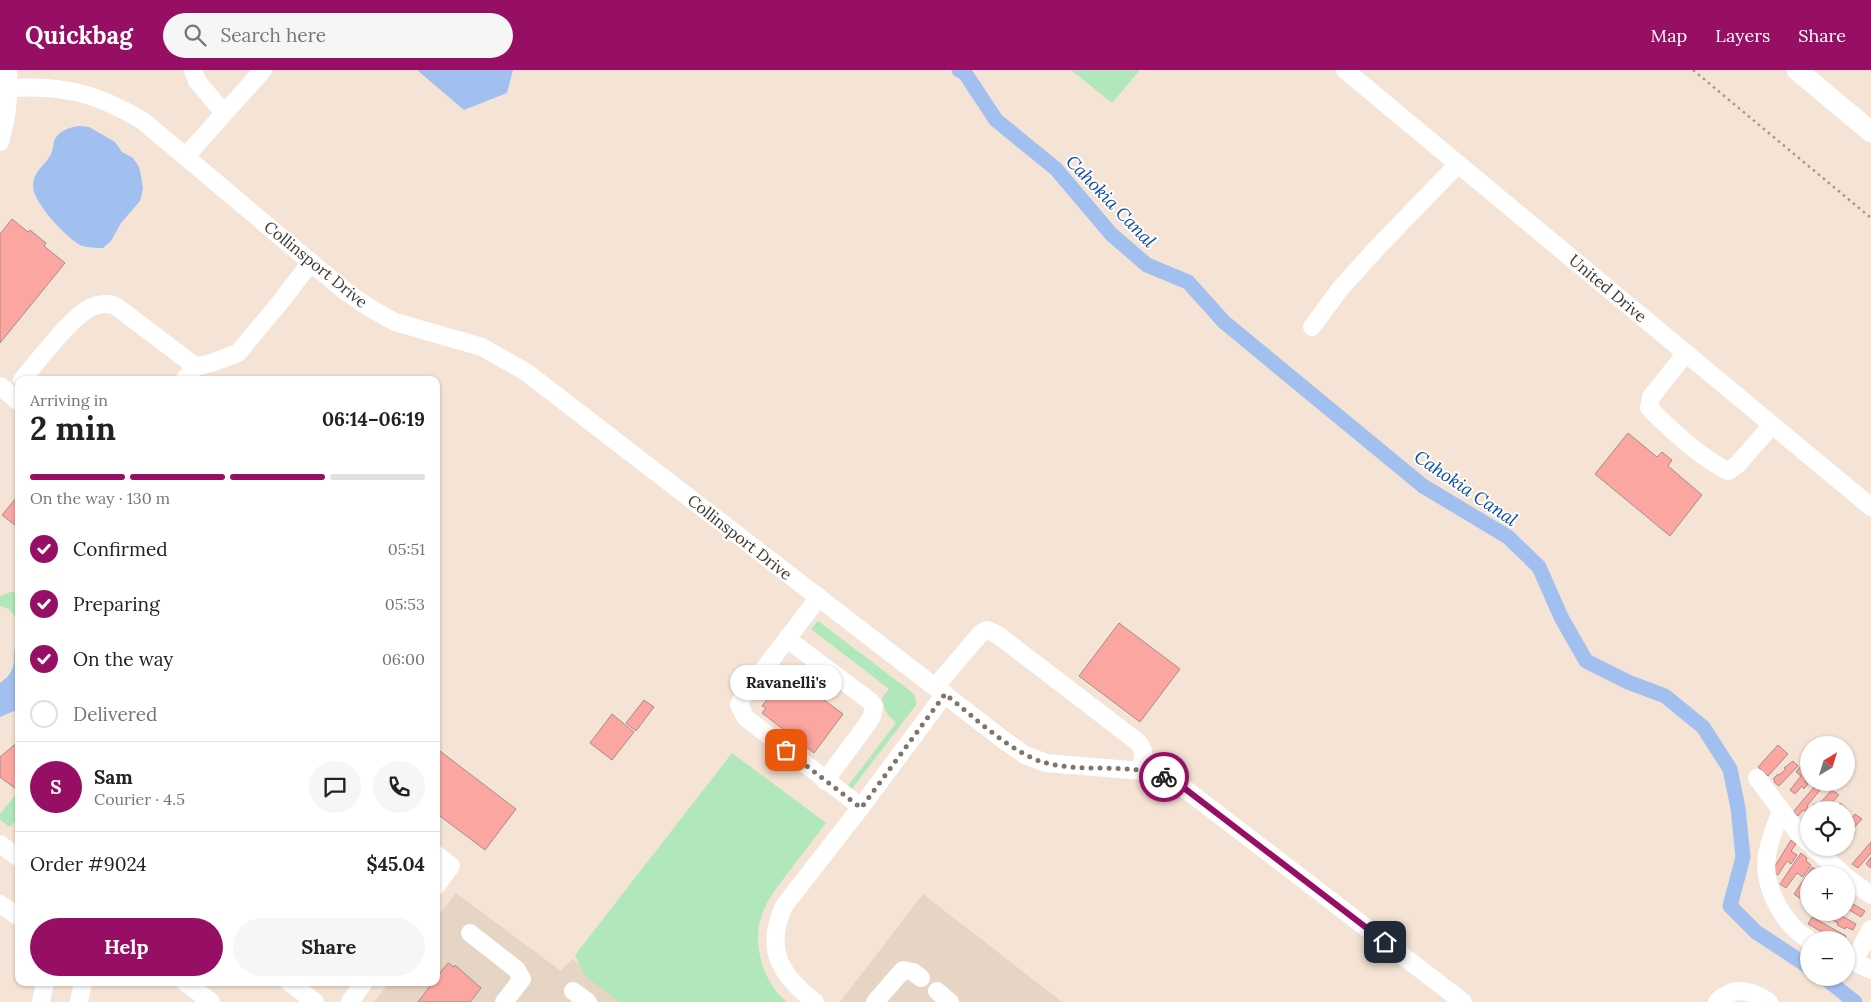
<!DOCTYPE html>
<meta charset="utf-8">
<style>
body{margin:0;font-family:Lora,serif;background:#f6f6f6;color:#222;height:100vh;display:flex;flex-direction:column;font-size:19px;white-space:nowrap}
*{box-sizing:border-box;margin:0}
p{font-size:16px;color:#767676}
.icon{flex:none;width:28px;height:28px;fill:none;stroke:currentColor;stroke-width:2;stroke-linecap:round;stroke-linejoin:round}
.map{position:relative;flex:1;overflow:hidden}
.panel{position:absolute;left:15px;top:306px;width:425px;height:610px;display:flex;flex-direction:column;background:#fff;border-radius:10px;box-shadow:0 1px 4px #0004}
.panel>*{flex:none}
.needle{width:32px;rotate:38deg}
.tools{position:absolute;left:1800px;top:666px;display:grid;gap:10px}
.tools a{display:grid;place-items:center;width:55px;height:55px;border-radius:50%;background:#fff;box-shadow:0 1px 4px #0004;font-size:25px}
.pin{position:absolute;display:grid;place-items:center;width:42px;height:42px;color:#fff;margin:-21px;border-radius:10px;box-shadow:0 2px 8px #0006}
.courier{position:absolute;display:grid;place-items:center;width:50px;height:50px;margin:-25px;border:4px solid #960f65;border-radius:50%;background:#fff;color:#222;box-shadow:0 1px 6px #0007}
.bubble{position:absolute;height:35px;border-radius:18px;background:#fff;box-shadow:0 1px 4px #0004;font-size:16px;font-weight:700;line-height:35px;text-align:center}
.overview em{font-style:normal;font-weight:700}
.overview div{display:flex;flex-direction:column-reverse}
.overview{display:flex;align-items:center;justify-content:space-between;height:85px;padding:0 15px}
h1{font-size:32px;font-weight:700;line-height:38px}
.bar{display:grid;grid-template-columns:repeat(4,1fr);gap:8px 5px;align-content:center;height:60px;padding:0 15px}
.bar i{height:6px;border-radius:4px;background:#e0e0e0}
.bar .active{background:#960f65}
.bar p{grid-column:span 4}
.line{display:flex;align-items:center;gap:12px;padding:0 15px;border-top:1px solid #e0e0e0}
.line div{flex:1}
.round{display:grid;place-items:center;flex:none;width:52px;height:52px;border-radius:26px;background:#f6f6f6}
ol{padding:0 15px;list-style:none}
li{display:flex;align-items:center;gap:15px;height:55px}
li p{margin-inline-start:auto}
li .icon{padding:5px;border-radius:50%;background:#960f65;color:#fff;stroke-width:4}
li:last-child{color:#767676}
li i{width:28px;height:28px;border:2px solid #e0e0e0;border-radius:50%}
.action{display:flex;gap:10px;margin-top:auto;padding:10px 15px}
.action a{flex:1;height:58px;border-radius:30px;background:#960f65;color:#fff;font-size:20px;font-weight:700;line-height:58px;text-align:center}
.action a+a{background:#f6f6f6;color:#222}
header{display:flex;align-items:center;gap:30px;box-sizing:border-box;height:70px;padding:0 25px;background:#960f65;color:#fff}
header strong{font-size:24px}
nav{display:flex;gap:28px;margin-inline-start:auto;font-size:18px}
.search{width:350px;height:45px;background:#f6f6f6;display:flex;align-items:center;gap:12px;box-sizing:border-box;padding:0 18px;border-radius:28px;color:#767676;font-size:19px}
.map>svg:first-child{display:block}
.commercial{fill:#e6d4c4}
.green{fill:#b0e8bc}
.water{fill:#a1c0f0}
.lines{fill:none;stroke-linecap:round;stroke-linejoin:round}
.canal{stroke:#a1c0f0;stroke-width:15}
.building{fill:#fba6a1;stroke:#a48d8b}
.path{stroke:#a3978c;stroke-width:2.5;stroke-dasharray:2.5 4;stroke-linecap:butt}
.minor{stroke:#fff;stroke-width:18}
.major{stroke:#fff;stroke-width:21}
.done{stroke:#7f756b;stroke-width:5;stroke-dasharray:0 9}
.route{stroke:#960f65;stroke-width:6}
.labels{text-anchor:middle;dominant-baseline:central;stroke-width:4;stroke-linejoin:round;paint-order:stroke}
.street-label{font-size:16px;fill:#3f3932;stroke:#fff}
.water-label{font-size:18px;font-style:italic;fill:#0b4ca5;stroke:#fff}
</style>
<header>
<strong>Quickbag</strong>
<div class="search"><svg class="icon" aria-label="search" viewBox="0 0 24 24"><circle cx="10" cy="10" r="6"/><path d="M15 15l6 6"/></svg>Search here</div>
<nav><a>Map</a><a>Layers</a><a>Share</a></nav>
</header>
<div class="map">
<svg width="1871" height="932" viewBox="0 0 1871 932">
<rect width="100%" height="100%" fill="#f5e4d5"/>
<!-- commercial -->
<g class="commercial">
<polygon points="456,823 561,901 572,889 628,932 374,932 389,913 436,912 436,849"/>
<polygon points="923,824 1062,932 840,932"/>
</g>
<!-- green -->
<g class="green">
<polygon points="1071,0 1140,0 1112,33"/>
<polygon points="10,522 14,522 19,537 19,545 15,546 9,539 0,536 0,526"/>
<path d="M 818,551 L 913,623 L 916,629 L 916,635 L 851,720 L 847,717 L 896,653 C 887,645 884,639 882,628 L 889,619 L 811,559 Z"/>
<path d="M 732,683 L 826,753 C 814,769 802,784 791,799 C 767,830 751,850 761,890 C 765,905 774,922 787,932 L 620,932 L 585,906 L 575,885 Z"/>
<polygon points="16,724 19,726 19,746 10,757 0,750 0,744"/>
</g>
<!-- water -->
<g class="water">
<polygon points="417,0 513,0 507,23 464,40"/>
<path d="M 80,56 L 89,57 L 115,72 L 122,82 L 133,88 L 139,97 L 141,106 L 143,119 L 140,131 L 121,153 L 111,171 L 103,178 C 96,178 86,178 80,175 C 66,167 32,132 33,115 C 34,101 44,96 50,86 C 53,81 53,75 54,71 C 58,61 70,57 80,56 Z"/>
<path d="M 19,568 L 19,639 L 0,647 L 0,613 C 23,597 8,584 19,568 Z"/>
</g>
<g class="lines">
<!-- canal -->
<g class="canal">
<polyline points="959,0 965,3 996,50 1056,99 1111,164 1147,195 1188,212 1224,252 1423,416 1508,467 1539,497 1561,547 1586,591 1628,612 1665,626 1703,657 1730,699 1738,738 1743,787 1730,836 1756,862 1809,897"/>
<polyline points="1825,908 1855,932"/>
</g>
</g>
<!-- building -->
<g class="building">
<polygon points="12,149 28,162 30,160 46,173 44,176 65,193 0,273 0,164"/>
<polygon points="1628,363 1657,387 1662,382 1672,390 1668,396 1702,425 1670,466 1595,404"/>
<polygon points="16,428 19,430 19,458 2,445"/>
<polygon points="1119,553 1180,599 1140,652 1079,606"/>
<polygon points="796,609 843,644 814,683 762,643 766,638 762,636 780,613 788,619"/>
<polygon points="644,630 654,637 636,661 626,653"/>
<polygon points="612,644 634,662 612,690 590,673"/>
<polygon points="19,671 19,715 16,719 0,707 0,687"/>
<polygon points="1778,675 1788,684 1768,706 1758,697"/>
<polygon points="436,678 516,739 485,780 436,743"/>
<polygon points="1808,687 1809,707 1805,712 1808,714 1804,719 1802,716 1795,724 1790,720 1801,706 1796,702"/>
<polygon points="1793,691 1798,696 1779,716 1774,712 1775,710 1773,709 1778,704 1779,705 1786,699 1784,698"/>
<polygon points="1815,716 1820,720 1807,736 1808,737 1805,741 1803,740 1798,746 1793,742"/>
<polygon points="1832,720 1839,725 1825,740 1809,740 1809,750 1805,744 1814,734 1817,736"/>
<polygon points="1840,733 1847,739 1834,740"/>
<polygon points="1855,744 1862,749 1852,760 1855,763 1846,774 1846,754"/>
<polygon points="1791,770 1796,774 1791,781 1797,785 1791,794 1787,791 1778,805 1772,801"/>
<polygon points="1871,772 1871,783 1858,798 1852,794"/>
<polygon points="1801,783 1807,788 1806,791 1811,795 1803,807 1797,803 1786,818 1780,814"/>
<polygon points="1871,787 1871,798 1866,794"/>
<polygon points="1812,797 1818,801 1816,805 1809,805 1809,822 1806,821 1801,829 1794,824"/>
<polygon points="1846,830 1865,841 1861,847 1846,838"/>
<polygon points="1818,842 1835,842 1856,854 1853,860 1846,857 1845,859 1837,855 1838,853"/>
<polygon points="1812,847 1846,866 1844,870 1829,870 1831,867 1808,854"/>
<polygon points="448,893 454,897 455,895 481,918 470,932 418,932 433,912 436,912 436,908"/>
</g>
<g class="lines">
<!-- path -->
<polyline class="path" points="1693,0 1871,148"/>
<!-- minor -->
<g class="minor">
<polyline points="193,0 197,11 224,43"/>
<polyline points="1345,0 1871,437"/>
<path d="M 9,18 C 64,15 96,23 143,51 L 345,221 L 370,238 L 395,252 L 482,277 L 526,302 L 1005,671 L 1025,685 L 1046,693 L 1142,701 L 1159,705 L 1184,718 L 1463,932"/>
<path d="M 0,72 C 7,48 10,25 8,0"/>
<polyline points="186,86 263,0"/>
<polyline points="1312,257 1340,219 1376,179 1458,94"/>
<path d="M 1686,283 L 1651,327 L 1649,338 C 1670,359 1702,389 1728,401 L 1737,395 L 1772,355"/>
<polyline points="192,298 214,292 238,283 282,230 311,192"/>
<path d="M 22,310 C 38,291 68,251 88,239 C 96,234 109,232 117,237 L 191,293 L 192,301 L 184,310"/>
<polyline points="0,316 19,332"/>
<polyline points="819,527 742,628 739,635 746,648 861,737"/>
<polyline points="787,569 870,631 874,636 872,646 868,653 825,711"/>
<polyline points="935,617 981,563 987,560 998,565 1139,673 1143,681 1142,701"/>
<polyline points="1757,708 1799,764 1809,773"/>
<path d="M 1781,741 C 1776,755 1769,771 1767,786 C 1762,816 1783,854 1809,870"/>
<polyline points="0,774 19,788"/>
<polyline points="1814,778 1844,805"/>
<polyline points="436,784 451,796 436,816"/>
<polyline points="1846,807 1871,825"/>
<polyline points="0,834 19,847"/>
<polyline points="470,863 516,899 522,909 504,932"/>
<polyline points="1846,888 1871,900"/>
<polyline points="1854,891 1871,859"/>
<polyline points="185,912 211,932"/>
<polyline points="289,912 315,932"/>
<polyline points="573,921 588,932"/>
<polyline points="937,921 950,932"/>
<polyline points="41,932 45,912"/>
<polyline points="79,932 83,912"/>
<polyline points="350,932 364,912"/>
<path d="M 815,932 C 781,906 764,880 784,836 L 861,737 L 945,624"/>
<polyline points="875,932 903,900 913,902 921,908"/>
<path d="M 1717,932 C 1733,915 1752,920 1769,932"/>
</g>
<!-- major -->
<polyline class="major" points="1797,0 1871,62"/>
</g>
<g class="lines">
<!-- done -->
<path class="done" d="M 786,680 L 861,738 L 945,624 C 973,646 1012,684 1046,693 C 1082,703 1131,692 1164,707"/>
<!-- route -->
<polyline class="route" points="1164,707 1184,718 1385,872"/>
</g>
<g class="labels">
<!-- street labels -->
<g class="street-label">
<text transform="translate(316 194) rotate(39)">Collinsport Drive</text>
<text transform="translate(1608 218) rotate(40)">United Drive</text>
<text transform="translate(740 467) rotate(38)">Collinsport Drive</text>
</g>
<!-- water labels -->
<g class="water-label">
<text transform="translate(1111 131) rotate(46)">Cahokia Canal</text>
<text transform="translate(1466 418) rotate(34)">Cahokia Canal</text>
</g>
</g>
</svg>
<div class="tools">
<a><svg class="needle" viewBox="-14 -14 28 28"><path d="M0-13l5 13h-10z" fill="#e53935"/><path d="M0 13l5-13h-10z" fill="#767676"/></svg></a>
<a><svg class="icon" aria-label="locate" viewBox="0 0 24 24"><circle cx="12" cy="12" r="6"/><path d="M12 2v4M12 18v4M2 12h4M18 12h4"/></svg></a>
<a>+</a>
<a>−</a>
</div>
<div class="pin" style="left:786px;top:680px;background:#ea580c"><svg class="icon" aria-label="bag" viewBox="0 0 24 24"><path d="M5 8h14l-1 12H6zM9 8a3 3 0 0 1 6 0"/></svg></div>
<div class="pin" style="left:1385px;top:872px;background:#1f2937"><svg class="icon" aria-label="home" viewBox="0 0 24 24"><path d="M3 11l9-7 9 7M6 9v11h12V9"/></svg></div>
<div class="courier" style="left:1164px;top:707px"><svg class="icon" aria-label="bike" viewBox="0 0 24 24"><circle cx="6" cy="16" r="4"/><circle cx="18" cy="16" r="4"/><path d="M6 16l4-8h5l3 8M10 8l3 8H6M13 5h3"/></svg></div>
<div class="bubble" style="left:730px;top:595px;width:112px">Ravanelli's</div>
<section class="panel">
<div class="overview"><div><h1>2 min</h1><p>Arriving in</p></div><em>06:14–06:19</em></div>
<div class="bar"><i class="active"></i><i class="active"></i><i class="active"></i><i></i><p>On the way · 130 m</p></div>
<ol>
<li><svg class="icon" aria-label="check" viewBox="0 0 24 24"><path d="M5 12l5 5 9-10"/></svg>Confirmed<p>05:51</p></li>
<li><svg class="icon" aria-label="check" viewBox="0 0 24 24"><path d="M5 12l5 5 9-10"/></svg>Preparing<p>05:53</p></li>
<li><svg class="icon" aria-label="check" viewBox="0 0 24 24"><path d="M5 12l5 5 9-10"/></svg>On the way<p>06:00</p></li>
<li><i></i>Delivered</li>
</ol>
<div class="line" style="height:90px"><b class="round" style="background:#960f65;color:#fff">S</b><div><b>Sam</b><p>Courier · 4.5</p></div><a class="round"><svg class="icon" aria-label="chat" viewBox="0 0 24 24"><path d="M4 5h16v11H9l-5 4z"/></svg></a><a class="round"><svg class="icon" aria-label="phone" viewBox="0 0 24 24"><path d="M5 4h4l2 5-3 2q2 4 5 5l2-3 5 2v4C11 20 4 13 5 4z"/></svg></a></div>
<div class="line" style="height:65px"><div>Order #9024</div><b>$45.04</b></div>
<div class="action"><a>Help</a><a>Share</a></div>
</section>
</div>
